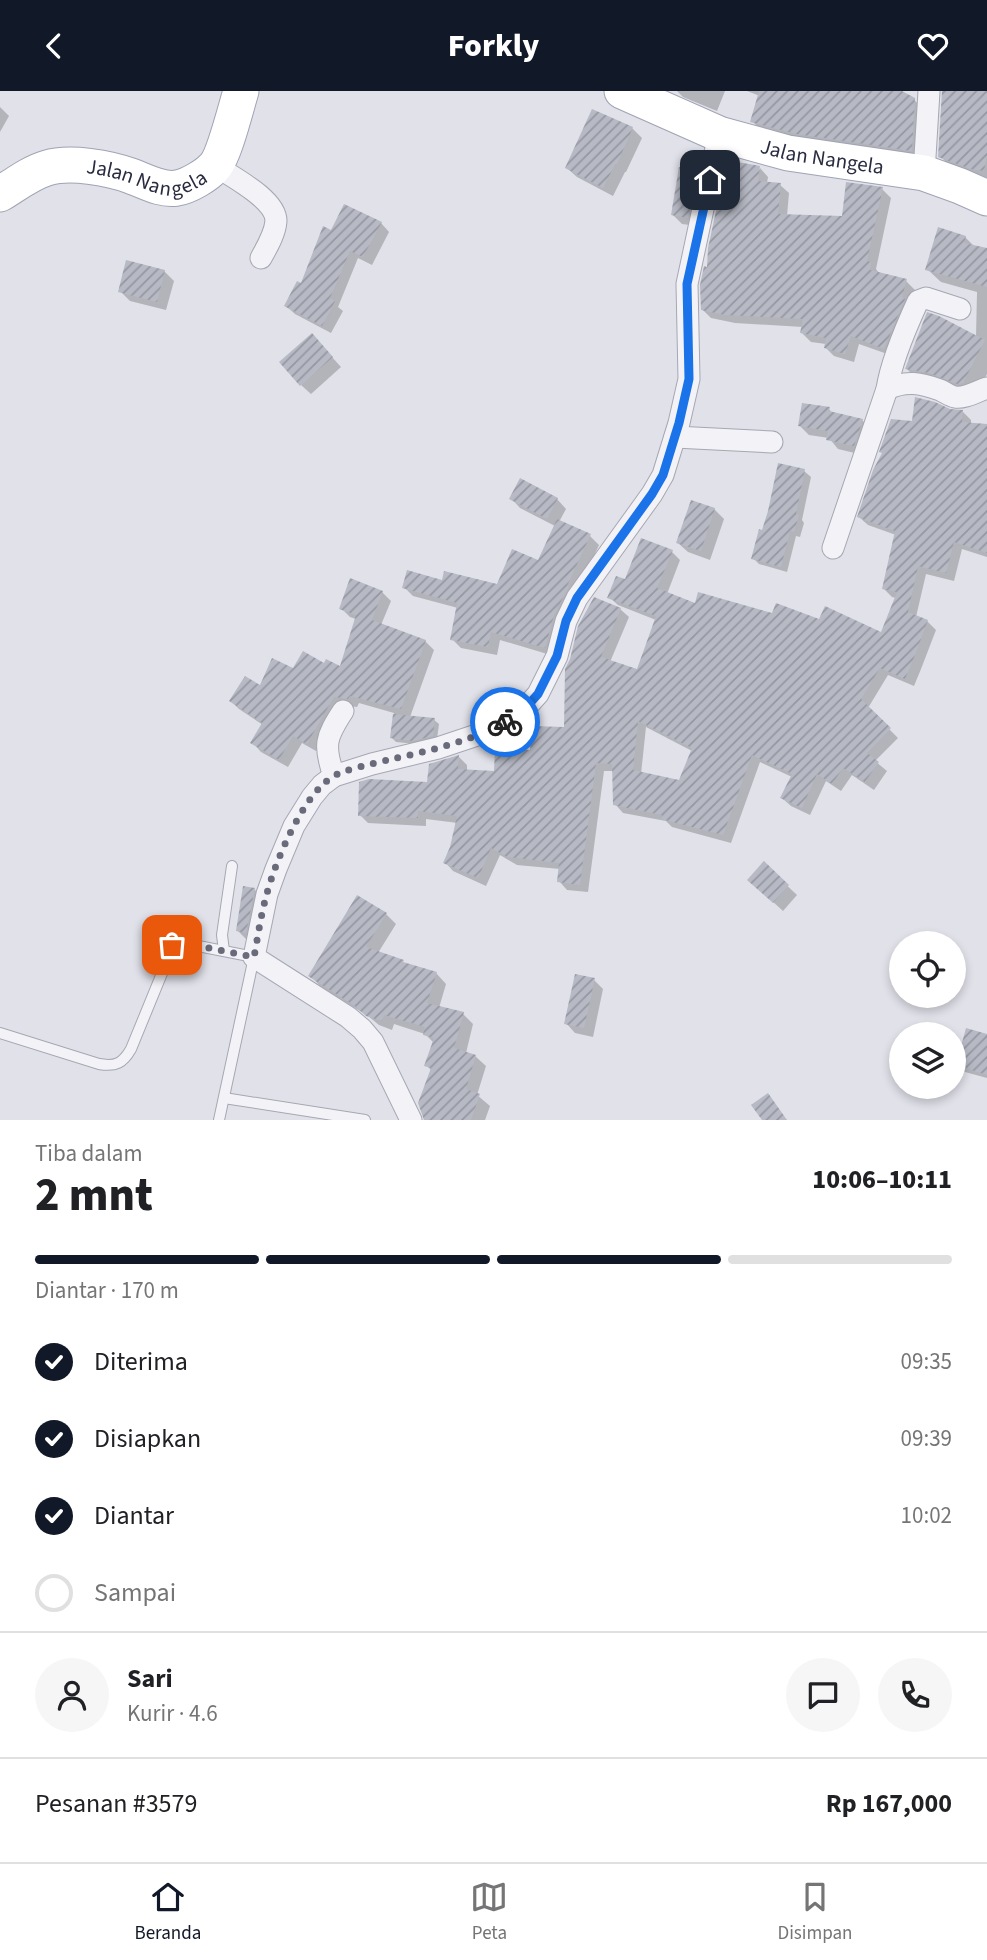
<!DOCTYPE html>
<html lang="id">
<meta charset="utf-8">
<style>
body{margin:0;font-family:"Source Sans 3",sans-serif;background:#f6f6f6;color:#202124;height:100vh;display:flex;flex-direction:column;font-size:26px;white-space:nowrap}
*{box-sizing:border-box;margin:0}
p{font-size:23px;color:#757577}
.icon{flex:none;width:38px;height:38px;fill:none;stroke:currentColor;stroke-width:2;stroke-linecap:round;stroke-linejoin:round}
.map{position:relative;height:1029px;overflow:hidden}
.sheet{display:flex;flex-direction:column;background:#fff;flex:1}
.sheet>*{flex:none}
.controls{position:absolute;left:889px;top:840px;display:grid;gap:14px}
.controls a{display:grid;place-items:center;width:77px;height:77px;border-radius:50%;background:#fff;box-shadow:0 4px 10px #0003;font-size:35px}
.pin{position:absolute;display:grid;place-items:center;width:60px;height:60px;color:#fff;margin:-30px;border-radius:14px;box-shadow:0 4px 10px #0006}
.courier{position:absolute;display:grid;place-items:center;width:70px;height:70px;margin:-35px;border:5px solid #1a73e8;border-radius:50%;background:#fff;color:#222;box-shadow:0 2px 9px #0007}
.overview em{font-style:normal;font-weight:800}
.overview div{display:flex;flex-direction:column-reverse}
.overview{display:flex;align-items:center;justify-content:space-between;height:119px;padding:0 35px}
h1{font-size:46px;font-weight:800;line-height:52px}
.bar{display:grid;grid-template-columns:repeat(4,1fr);gap:10px 7px;align-content:center;height:84px;padding:0 35px}
.bar i{height:9px;border-radius:5px;background:#e0e0e0}
.bar .on{background:#111827}
.bar p{grid-column:span 4}
.line{display:flex;align-items:center;gap:18px;padding:0 35px;border-top:2px solid #e0e0e0}
.line div{flex:1}
.round{display:grid;place-items:center;flex:none;width:74px;height:74px;border-radius:37px;background:#f6f6f6}
ol{padding:0 35px;list-style:none}
li{display:flex;align-items:center;gap:21px;height:77px}
li p{margin-inline-start:auto}
li .icon{padding:7px;border-radius:50%;background:#111827;color:#fff;stroke-width:4}
li:last-child{color:#757577}
li i{width:38px;height:38px;border:4px solid #e0e0e0;border-radius:50%}
header{display:flex;justify-content:space-between;align-items:center;height:91px;padding:0 35px;background:#111827;color:#fff;font-size:32px;font-weight:800}
.dock{display:flex;justify-content:space-around;align-items:center;height:98px;border-top:2px solid #e0e0e0;background:#fff;font-size:19px;color:#757577}
.dock a{display:grid;justify-items:center;gap:4px}
.dock .on{color:#111827}
.map>svg:first-child{display:block}
.shadow{fill:#0003;fill-rule:evenodd}
.building{fill:url(#building-hatch);fill-rule:evenodd}
.lines{fill:none;stroke-linecap:round;stroke-linejoin:round}
.service-casing{stroke:#a5a7b3;stroke-width:12}
.minor-casing{stroke:#a5a7b3;stroke-width:23}
.primary-casing{stroke:#9fa3b4;stroke-width:37}
.service{stroke:#f3f3f7;stroke-width:10}
.minor{stroke:#f3f3f7;stroke-width:21}
.primary{stroke:#fff;stroke-width:35}
.done{stroke:#696b7b;stroke-width:7;stroke-dasharray:0 12.6}
.route{stroke:#1a73e8;stroke-width:9}
.labels{text-anchor:middle;dominant-baseline:central;stroke-width:5;stroke-linejoin:round;paint-order:stroke}
.street-label{font-size:21px;fill:#292c40;stroke:#eff1f6}
</style>
<header><svg class="icon" aria-label="back" viewBox="0 0 24 24"><path d="M15 5l-7 7 7 7"/></svg>Forkly<svg class="icon" aria-label="heart" viewBox="0 0 24 24"><path d="M12 20l-8-8c-3-5 5-10 8-4 3-6 11-1 8 4z"/></svg></header>
<div class="map">
<svg width="987" height="1029" viewBox="0 0 987 1029">
<defs>
<pattern id="building-hatch" width="6" height="6" patternUnits="userSpaceOnUse" patternTransform="scale(1.75)"><rect width="6" height="6" fill="#b7bac5"/><path d="M-1 1l2-2M0 6l6-6M5 7l2-2" fill="none" stroke="#9597a1"/></pattern>
</defs>
<rect width="100%" height="100%" fill="#e0e1e9"/>
<!-- shadow -->
<g class="shadow">
<polygon points="677,0 725,0 717,20 683,6"/>
<polygon points="747,0 898,0 914,9 923,17 920,67 807,51 760,38 752,30 760,5"/>
<polygon points="944,0 987,0 987,87 949,74 940,65"/>
<polygon points="0,16 9,25 0,41"/>
<polygon points="632,37 642,47 626,81 625,81 613,105 577,86 567,77"/>
<polygon points="760,77 768,86 767,92 780,94 789,102 787,125 843,127 882,98 891,107 876,178 879,182 906,190 915,199 893,265 859,253 854,271 834,265 825,256 826,253 811,251 802,242 803,236 735,232 711,227 702,218 709,178"/>
<polygon points="697,81 706,90 697,135 682,133 673,124"/>
<polygon points="381,132 389,141 372,174 358,167 338,216 343,220 331,242 295,223 286,215 301,194 332,141"/>
<polygon points="965,146 975,156 987,159 987,283 976,305 920,291 907,278 976,246 977,201 941,191 927,178"/>
<polygon points="164,180 174,190 166,219 130,210 120,200"/>
<polygon points="321,254 341,276 311,303 301,294"/>
<polygon points="829,318 833,323 862,329 871,339 863,364 838,358 829,347 809,344 800,335"/>
<path d="M 949,320 L 963,321 L 971,329 L 971,334 L 987,335 L 987,466 L 962,458 L 954,490 L 926,483 L 916,526 L 927,530 L 936,539 L 921,578 L 914,595 L 888,584 L 868,617 L 898,647 L 875,670 L 887,680 L 874,699 L 852,684 L 841,700 L 826,690 L 810,724 L 791,715 L 782,707 L 792,686 L 760,671 L 731,752 L 672,736 L 666,730 L 623,722 L 615,713 L 614,680 L 604,680 L 588,801 L 567,799 L 559,790 L 560,778 L 517,774 L 500,764 L 486,795 L 453,780 L 445,771 L 452,756 L 458,732 L 426,728 L 426,735 L 368,732 L 360,724 L 429,693 L 431,674 L 459,666 L 467,674 L 467,680 L 495,681 L 532,661 L 566,638 L 620,518 L 629,526 L 610,571 L 638,580 L 656,529 L 618,514 L 609,506 L 626,490 L 672,461 L 680,469 L 667,503 L 696,514 L 819,530 L 882,543 L 896,507 L 892,506 L 884,498 L 896,444 L 868,434 L 859,426 L 913,332 ZM 646,636 L 692,660 L 680,691 L 641,683 Z"/>
<polygon points="804,380 811,386 802,429 804,432 800,446 796,445 787,481 759,473 753,467"/>
<polygon points="511,407 557,408 566,418 559,431 590,445 599,454 576,504 554,565 500,549 497,564 461,557 452,548 458,517 413,505 404,496 443,491 499,495 539,471 555,435 520,417"/>
<polygon points="714,418 724,428 710,469 688,461 678,452"/>
<polygon points="382,501 391,510 381,534 425,550 434,559 410,626 434,629 439,633 437,648 417,653 396,651 392,647 394,622 359,612 357,616 343,614 316,660 302,652 288,676 261,661 253,652 263,634 239,618 231,610 294,579 325,574 341,578 356,528 350,526 341,517"/>
<polygon points="764,773 797,804 783,820 759,798"/>
<polygon points="254,798 264,808 247,849 237,839"/>
<polygon points="386,823 396,833 378,862 403,871 406,873 436,882 446,893 439,917 463,923 473,933 466,962 475,965 486,975 477,1004 490,1015 485,1029 426,1029 432,980 426,974 434,952 425,943 394,933 392,939 379,934 368,925 320,895 310,884"/>
<polygon points="594,889 603,898 593,946 575,942 566,932"/>
<polygon points="987,945 987,987 965,981 958,974"/>
</g>
<!-- building -->
<g class="building">
<polygon points="759,0 902,0 915,7 912,60 797,43 750,31"/>
<polygon points="942,0 987,0 987,64 984,80 971,78 938,66"/>
<polygon points="592,18 633,36 617,73 615,73 603,97 565,77"/>
<polygon points="727,69 760,75 758,90 781,92 778,123 842,125 846,91 883,96 867,170 871,171 870,179 907,188 902,206 905,208 884,258 851,245 845,263 824,257 826,247 800,242 803,228 725,224 701,219 700,194 704,175 707,176 708,157"/>
<polygon points="679,76 698,79 688,127 671,124"/>
<polygon points="344,113 382,131 363,166 350,160 330,207 335,210 322,235 284,215 297,190 301,192 323,135 331,139"/>
<polygon points="938,136 966,145 964,152 987,157 987,196 925,179"/>
<polygon points="126,169 165,179 157,211 118,201"/>
<polygon points="927,221 939,225 985,249 963,292 957,293 929,282 905,278"/>
<polygon points="312,242 333,266 300,295 279,271"/>
<path d="M 915,306 L 935,311 L 950,318 L 963,319 L 962,331 L 987,333 L 987,462 L 954,451 L 946,482 L 918,475 L 908,521 L 928,529 L 913,569 L 905,588 L 880,577 L 861,608 L 891,637 L 867,662 L 879,671 L 865,691 L 843,677 L 832,693 L 817,683 L 802,717 L 780,707 L 792,683 L 752,664 L 723,744 L 661,728 L 662,724 L 613,714 L 612,673 L 596,672 L 580,794 L 557,791 L 559,772 L 507,766 L 491,757 L 478,787 L 443,772 L 450,756 L 457,725 L 418,720 L 418,727 L 358,725 L 359,691 L 369,688 L 427,691 L 429,673 L 459,664 L 458,678 L 494,680 L 495,657 L 530,659 L 532,635 L 564,636 L 565,578 L 570,568 L 578,535 L 594,506 L 621,517 L 601,566 L 637,578 L 656,525 L 607,507 L 616,485 L 625,488 L 641,447 L 673,459 L 657,497 L 695,512 L 698,501 L 772,522 L 776,512 L 819,528 L 825,515 L 881,541 L 897,501 L 882,498 L 895,440 L 857,426 L 873,379 L 882,362 L 879,361 L 891,328 L 912,330 ZM 638,630 L 692,657 L 679,689 L 633,679 Z"/>
<polygon points="802,312 830,316 829,320 863,328 854,355 826,349 828,340 798,335"/>
<polygon points="778,372 805,378 796,423 799,424 794,441 790,440 781,476 751,468 759,438 762,439 768,420"/>
<polygon points="520,387 558,407 547,428 509,408"/>
<polygon points="691,409 715,417 701,460 676,452"/>
<polygon points="557,428 591,443 567,495 569,495 554,524 545,557 491,541 488,556 450,549 457,512 402,497 407,479 442,489 444,480 497,493 512,458 538,469"/>
<polygon points="350,487 383,500 372,529 426,549 401,618 350,605 348,608 334,606 307,653 293,645 279,669 250,652 262,632 229,610 245,585 260,594 272,567 293,577 303,560 324,572 326,568 340,575 356,524 339,518"/>
<polygon points="393,623 435,627 433,645 412,650 390,647"/>
<polygon points="764,770 789,794 773,812 747,789"/>
<polygon points="243,795 255,797 246,842 236,840"/>
<polygon points="357,804 387,822 366,856 404,869 403,871 437,881 427,912 464,921 454,957 476,964 466,998 480,1003 471,1029 424,1029 418,1012 431,977 424,975 434,947 423,944 425,936 384,924 382,930 366,925 355,915 308,885"/>
<polygon points="575,883 595,887 584,937 564,933"/>
<polygon points="966,937 987,943 987,984 956,974"/>
<polygon points="768,1002 787,1029 762,1029 751,1014"/>
</g>
<g class="lines">
<defs>
<g id="service">
<polyline points="224,860 222,844 232,775"/>
<path d="M 0,942 L 99,973 C 116,976 123,972 131,958 L 174,853 L 183,852 L 254,866 L 219,1029"/>
<polyline points="224,1007 365,1029"/>
</g>
<g id="minor">
<path d="M 216,75 C 232,86 276,108 276,130 C 275,143 267,156 261,167"/>
<polyline points="924,82 929,0"/>
<path d="M 887,298 C 906,289 921,292 940,299 C 945,301 950,305 955,306 C 964,308 978,300 987,297"/>
<polyline points="675,346 772,351"/>
<path d="M 833,457 L 887,298 C 891,271 907,234 918,210 L 926,207 L 960,218"/>
<path d="M 334,685 C 323,654 326,646 343,620"/>
<polyline points="411,1029 373,951 362,938 348,926 254,866 267,803 276,778 294,735 312,706 322,694 334,685 372,673 438,657 480,643 521,622 538,603 557,565 566,530 577,507 652,403 663,384 679,332 689,288 687,193 719,43"/>
</g>
<g id="primary">
<path id="s1" d="M 622,0 L 719,43 L 788,62 L 924,82 L 960,95 L 987,107"/>
<path id="s2" d="M 0,103 C 15,94 30,82 47,77 C 70,70 109,77 131,85 C 145,90 162,100 177,97 C 189,95 207,84 214,76 C 224,66 236,16 241,0"/>
</g>
</defs>
<!-- service casing -->
<use href="#service" class="service-casing"/>
<!-- minor casing -->
<use href="#minor" class="minor-casing"/>
<!-- primary casing -->
<use href="#primary" class="primary-casing"/>
<!-- service -->
<use href="#service" class="service"/>
<!-- minor -->
<use href="#minor" class="minor"/>
<!-- primary -->
<use href="#primary" class="primary"/>
</g>
<g class="lines">
<!-- done -->
<path class="done" d="M 172,854 L 177,852 L 183,852 L 254,866 C 258,845 261,823 267,802 C 276,769 302,706 332,686 C 345,678 372,673 388,669 C 427,660 470,651 505,631"/>
<!-- route -->
<polyline class="route" points="505,631 521,622 538,603 557,565 566,530 577,507 652,403 663,384 679,332 689,288 687,193 710,89"/>
</g>
<g class="labels">
<!-- street labels -->
<g class="street-label">
<text stroke="none"><textPath href="#s1" startOffset="212">Jalan Nangela</textPath></text>
<text stroke="none"><textPath href="#s2" startOffset="156">Jalan Nangela</textPath></text>
</g>
</g>
</svg>
<div class="controls">
<a><svg class="icon" aria-label="locate" viewBox="0 0 24 24"><circle cx="12" cy="12" r="6"/><path d="M12 2v4M12 18v4M2 12h4M18 12h4"/></svg></a>
<a><svg class="icon" aria-label="layers" viewBox="0 0 24 24"><path d="M12 4l9 5-9 5-9-5zM3 14l9 5 9-5"/></svg></a>
</div>
<div class="pin" style="left:172px;top:854px;background:#ea580c"><svg class="icon" aria-label="bag" viewBox="0 0 24 24"><path d="M5 8h14l-1 12H6zM9 8a3 3 0 0 1 6 0"/></svg></div>
<div class="pin" style="left:710px;top:89px;background:#1f2937"><svg class="icon" aria-label="home" viewBox="0 0 24 24"><path d="M3 11l9-7 9 7M6 9v11h12V9"/></svg></div>
<div class="courier" style="left:505px;top:631px"><svg class="icon" aria-label="bike" viewBox="0 0 24 24"><circle cx="6" cy="16" r="4"/><circle cx="18" cy="16" r="4"/><path d="M6 16l4-8h5l3 8M10 8l3 8H6M13 5h3"/></svg></div>
</div>
<section class="sheet">
<div class="overview"><div><h1>2 mnt</h1><p>Tiba dalam</p></div><em>10:06–10:11</em></div>
<div class="bar"><i class="on"></i><i class="on"></i><i class="on"></i><i></i><p>Diantar · 170 m</p></div>
<ol>
<li><svg class="icon" aria-label="check" viewBox="0 0 24 24"><path d="M5 12l5 5 9-10"/></svg>Diterima<p>09:35</p></li>
<li><svg class="icon" aria-label="check" viewBox="0 0 24 24"><path d="M5 12l5 5 9-10"/></svg>Disiapkan<p>09:39</p></li>
<li><svg class="icon" aria-label="check" viewBox="0 0 24 24"><path d="M5 12l5 5 9-10"/></svg>Diantar<p>10:02</p></li>
<li><i></i>Sampai</li>
</ol>
<div class="line" style="height:126px"><a class="round"><svg class="icon" aria-label="person" viewBox="0 0 24 24"><circle cx="12" cy="8" r="4"/><path d="M4 21q1-7 8-7t8 7"/></svg></a><div><b>Sari</b><p>Kurir · 4.6</p></div><a class="round"><svg class="icon" aria-label="chat" viewBox="0 0 24 24"><path d="M4 5h16v11H9l-5 4z"/></svg></a><a class="round"><svg class="icon" aria-label="phone" viewBox="0 0 24 24"><path d="M5 4h4l2 5-3 2q2 4 5 5l2-3 5 2v4C11 20 4 13 5 4z"/></svg></a></div>
<div class="line" style="height:91px"><div>Pesanan #3579</div><b>Rp 167,000</b></div>
</section>
<nav class="dock">
<a class="on"><svg class="icon" aria-label="home" viewBox="0 0 24 24"><path d="M3 11l9-7 9 7M6 9v11h12V9"/></svg>Beranda</a>
<a><svg class="icon" aria-label="map" viewBox="0 0 24 24"><path d="M3 6l6-2 6 2 6-2v14l-6 2-6-2-6 2zM9 4v14M15 6v14"/></svg>Peta</a>
<a><svg class="icon" aria-label="saved" viewBox="0 0 24 24"><path d="M7 4h10v16l-5-4-5 4z"/></svg>Disimpan</a>
</nav>
